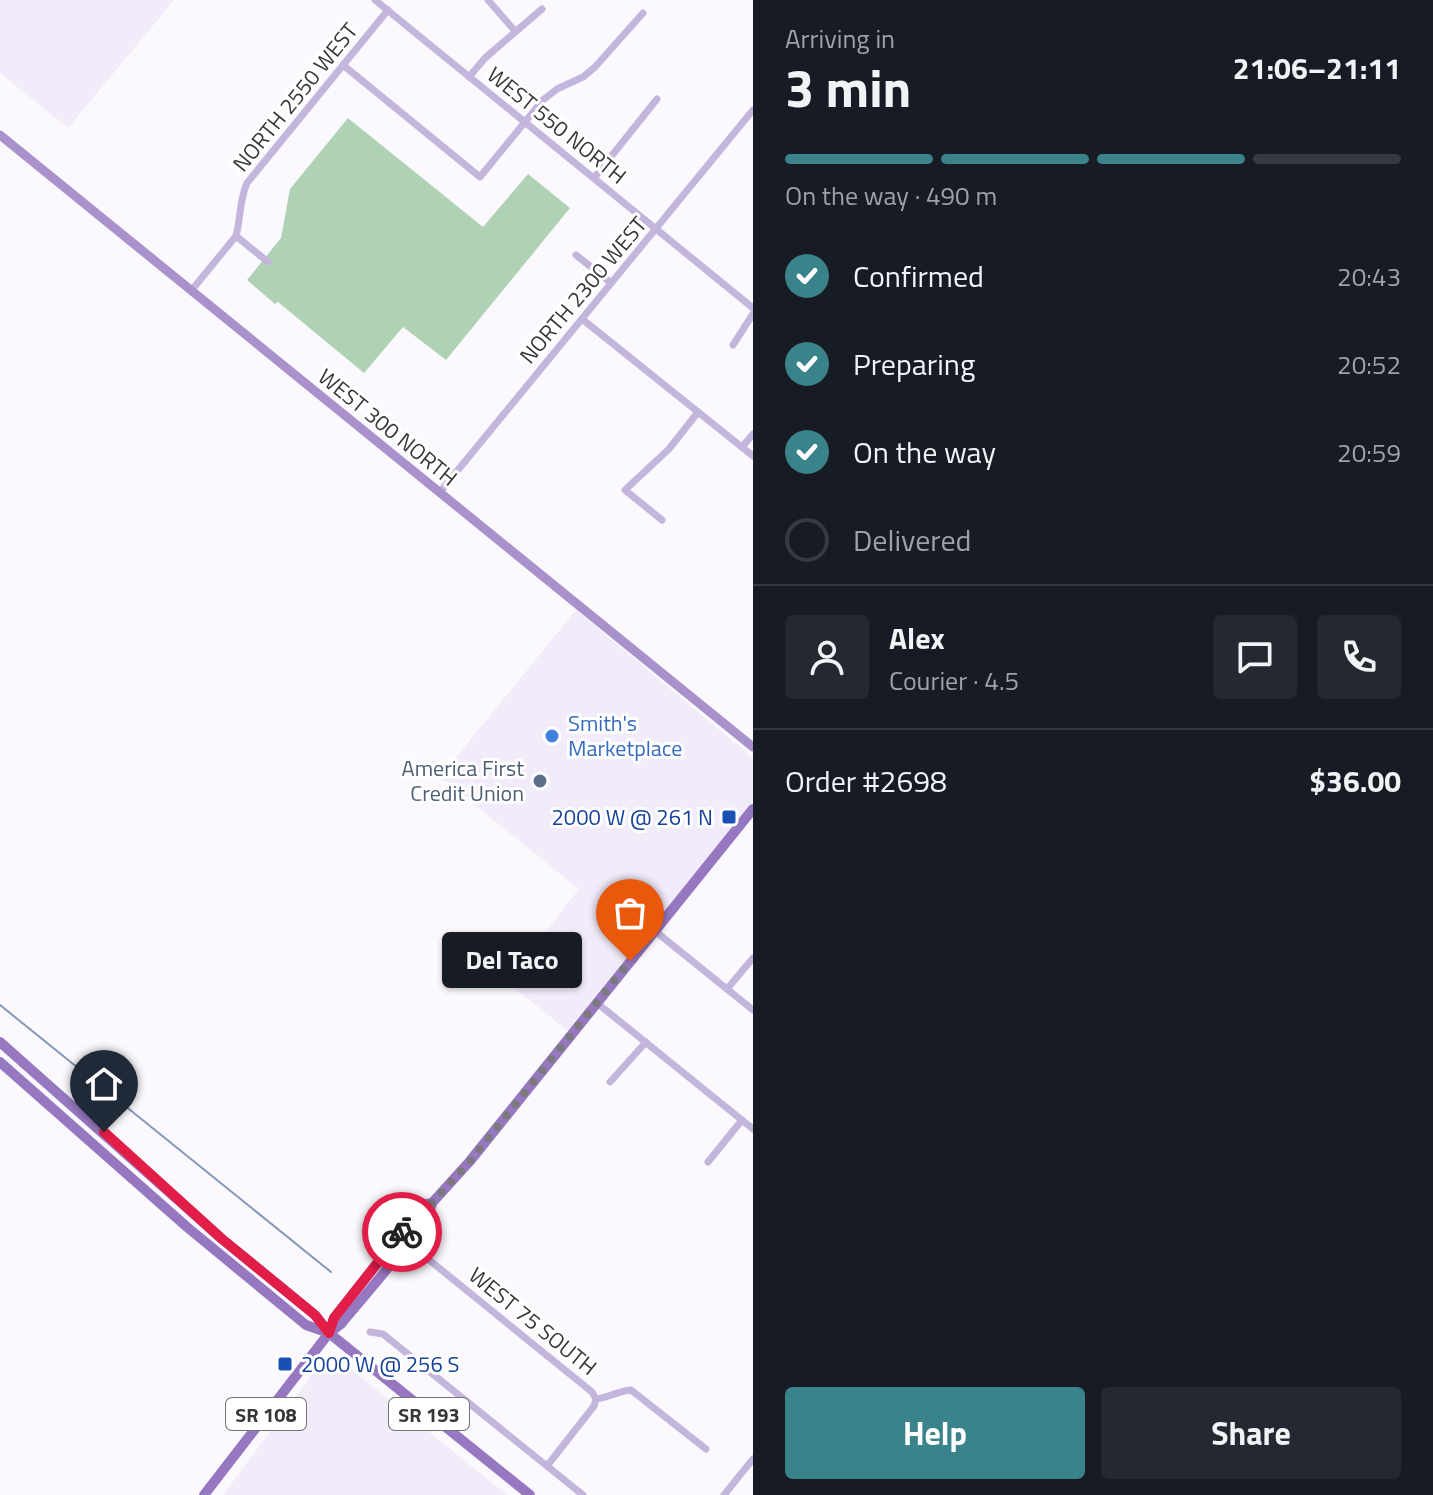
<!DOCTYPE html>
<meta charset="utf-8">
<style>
body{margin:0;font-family:"Titillium Web",sans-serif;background:#242831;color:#f1f3f6;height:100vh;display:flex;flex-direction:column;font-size:30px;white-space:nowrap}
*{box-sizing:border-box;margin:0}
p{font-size:26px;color:#9ea1a6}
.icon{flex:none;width:44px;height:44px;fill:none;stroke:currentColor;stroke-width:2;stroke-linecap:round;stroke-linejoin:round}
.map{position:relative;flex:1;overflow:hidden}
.sheet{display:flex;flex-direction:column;background:#171b24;width:680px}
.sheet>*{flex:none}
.pin{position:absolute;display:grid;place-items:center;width:68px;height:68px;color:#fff;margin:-82px -34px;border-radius:50% 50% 50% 0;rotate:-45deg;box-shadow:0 0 8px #0007}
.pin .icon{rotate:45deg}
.courier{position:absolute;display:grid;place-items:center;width:80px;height:80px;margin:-40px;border:6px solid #e11d48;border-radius:50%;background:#fff;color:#222;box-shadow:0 2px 10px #0007}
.bubble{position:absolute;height:56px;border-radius:8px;background:#171b24;box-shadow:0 2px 6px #0004;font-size:26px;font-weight:700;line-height:56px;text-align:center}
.head em{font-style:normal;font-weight:700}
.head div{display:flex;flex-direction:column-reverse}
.head{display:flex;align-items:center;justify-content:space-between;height:136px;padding:0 32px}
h1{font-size:52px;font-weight:700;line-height:60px}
.bar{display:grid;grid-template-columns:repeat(4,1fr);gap:12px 8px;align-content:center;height:96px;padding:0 32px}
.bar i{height:10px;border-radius:6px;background:#363941}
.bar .on{background:#3b838a}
.bar p{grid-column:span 4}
.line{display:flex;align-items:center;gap:20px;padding:0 32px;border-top:2px solid #363941}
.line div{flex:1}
.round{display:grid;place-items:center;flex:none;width:84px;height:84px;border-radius:8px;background:#242831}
ol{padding:0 32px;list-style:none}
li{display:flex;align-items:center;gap:24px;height:88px}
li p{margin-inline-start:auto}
li .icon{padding:8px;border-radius:50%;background:#3b838a;color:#fff;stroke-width:4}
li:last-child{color:#9ea1a6}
li i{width:44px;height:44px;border:4px solid #363941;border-radius:50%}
.button{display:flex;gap:16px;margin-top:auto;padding:16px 32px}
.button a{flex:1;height:92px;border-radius:8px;background:#3b838a;color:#fff;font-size:32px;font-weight:700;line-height:92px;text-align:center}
.button a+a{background:#242831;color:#f1f3f6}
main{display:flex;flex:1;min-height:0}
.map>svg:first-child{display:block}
.built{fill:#f1ebfa}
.green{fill:#b0d2b4}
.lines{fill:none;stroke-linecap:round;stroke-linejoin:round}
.stream{stroke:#8698b8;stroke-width:2}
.street{stroke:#c4b5dc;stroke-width:7}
.secondary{stroke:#a992cc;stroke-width:9}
.primary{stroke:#9678c0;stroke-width:10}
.done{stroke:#7c7a7e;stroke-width:8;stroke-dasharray:0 14.4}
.route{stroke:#e11d48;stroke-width:10}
.shop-dot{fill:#3f7fe0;stroke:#fff;stroke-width:3}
.service-dot{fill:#5c6f8a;stroke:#fff;stroke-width:3}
.transit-dot{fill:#1a4fb4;stroke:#fff;stroke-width:3}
.labels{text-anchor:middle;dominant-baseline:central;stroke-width:6;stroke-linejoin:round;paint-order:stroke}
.shield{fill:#fff;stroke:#737274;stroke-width:2}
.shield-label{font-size:20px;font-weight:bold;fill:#373639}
.street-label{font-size:22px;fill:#373639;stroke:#fff}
.shop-label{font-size:22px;fill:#366cbe;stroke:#fff;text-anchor:start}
.service-label{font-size:22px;fill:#4e5e75;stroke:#fff;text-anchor:end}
.transit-label{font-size:22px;fill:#164399;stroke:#fff;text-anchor:end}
</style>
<main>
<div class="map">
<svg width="753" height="1495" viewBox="0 0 753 1495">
<rect width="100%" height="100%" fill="#fbf9fe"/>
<!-- built -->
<g class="built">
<polygon points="0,0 174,0 68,128 0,73"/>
<polygon points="576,610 753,758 753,801 568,1031 507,982 579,889 440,777"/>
<polygon points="331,1357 345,1364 507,1495 223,1495 322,1362"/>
</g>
<!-- green -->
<polygon class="green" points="348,118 483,227 528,174 570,208 446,360 403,327 364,373 278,302 275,304 247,280 281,238 290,189"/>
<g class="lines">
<!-- stream -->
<polyline class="stream" points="0,1005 331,1272"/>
<!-- street -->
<g class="street">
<polyline points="375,0 753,308"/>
<polyline points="488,0 515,31"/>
<polyline points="343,65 480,177 543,100 557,89 583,77 595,67 643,13"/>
<polyline points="469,77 485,58 542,9"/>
<polyline points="594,178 657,99"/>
<polyline points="236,236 268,262"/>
<polyline points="576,255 611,283"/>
<path d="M 191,291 L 236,236 C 241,218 239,201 247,183 L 388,10"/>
<polyline points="582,319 753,456"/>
<polyline points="733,345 753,314"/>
<polyline points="742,447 753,434"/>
<polyline points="440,492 753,110"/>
<polyline points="662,520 625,490 669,449 698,412"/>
<polyline points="655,931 753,1010"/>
<polyline points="727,989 753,958"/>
<polyline points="597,1003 753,1129"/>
<polyline points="610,1082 646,1042"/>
<polyline points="708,1162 742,1120"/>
<polyline points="407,1242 592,1392 596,1399"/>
<polyline points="370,1332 383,1334 583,1495"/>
<path d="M 596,1399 C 607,1398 625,1389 631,1390 L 706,1449"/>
<polyline points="547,1466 594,1406 596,1399"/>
<polyline points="724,1495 753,1459"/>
</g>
<!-- secondary -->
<polyline class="secondary" points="0,135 753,747"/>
<!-- primary -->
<g class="primary">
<polyline points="0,1042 222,1239 315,1315 329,1333 530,1495"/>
<polyline points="0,1062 187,1227 306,1325 329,1333"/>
<polyline points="329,1333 334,1318 423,1205 432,1203 470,1161 753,809"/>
<path d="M 204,1495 L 329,1333 L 341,1324 C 358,1303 429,1223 432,1203"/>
</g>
</g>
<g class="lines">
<!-- done -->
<polyline class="done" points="402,1232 423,1205 432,1203 470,1161 630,961"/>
<!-- route -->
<polyline class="route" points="104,1132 222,1239 315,1315 329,1333 334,1318 402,1232"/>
</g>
<!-- markers -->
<circle class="shop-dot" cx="552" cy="736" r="8"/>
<circle class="service-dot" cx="540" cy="781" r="8"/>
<g class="transit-dot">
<rect x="721" y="809" width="16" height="16" rx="4"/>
<rect x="277" y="1356" width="16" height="16" rx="4"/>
</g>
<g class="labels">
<!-- shield labels -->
<g class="shield">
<rect x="226" y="1398" width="80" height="32" rx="6"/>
<rect x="389" y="1398" width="80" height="32" rx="6"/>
</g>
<g class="shield-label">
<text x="266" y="1414">SR 108</text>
<text x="429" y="1414">SR 193</text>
</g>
<!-- street labels -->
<g class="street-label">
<text transform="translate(295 97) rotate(-51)">NORTH 2550 WEST</text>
<text transform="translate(557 125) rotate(39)">WEST 550 NORTH</text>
<text transform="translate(583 290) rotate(-50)">NORTH 2300 WEST</text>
<text transform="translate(388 427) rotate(39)">WEST 300 NORTH</text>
<text transform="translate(533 1321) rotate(39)">WEST 75 SOUTH</text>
</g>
<!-- shop labels -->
<g class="shop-label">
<text x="568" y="723">Smith's<tspan x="568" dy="25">Marketplace</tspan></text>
</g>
<!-- service labels -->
<g class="service-label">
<text x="524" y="768">America First<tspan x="524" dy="25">Credit Union</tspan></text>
</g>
<!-- transit labels -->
<g class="transit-label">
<text x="713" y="817">2000 W @ 261 N</text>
<text x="301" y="1364" text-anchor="start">2000 W @ 256 S</text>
</g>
</g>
</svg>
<div class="pin" style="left:630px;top:961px;background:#ea580c"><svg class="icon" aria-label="bag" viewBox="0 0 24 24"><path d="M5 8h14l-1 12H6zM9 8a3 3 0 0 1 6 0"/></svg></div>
<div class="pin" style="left:104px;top:1132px;background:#1f2937"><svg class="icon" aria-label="home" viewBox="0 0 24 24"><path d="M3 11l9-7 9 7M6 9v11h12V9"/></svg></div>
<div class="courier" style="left:402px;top:1232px"><svg class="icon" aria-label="bike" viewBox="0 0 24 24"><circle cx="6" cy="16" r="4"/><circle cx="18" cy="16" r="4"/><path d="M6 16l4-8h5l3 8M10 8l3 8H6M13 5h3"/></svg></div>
<div class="bubble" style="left:442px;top:932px;width:140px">Del Taco</div>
</div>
<section class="sheet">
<div class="head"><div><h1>3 min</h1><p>Arriving in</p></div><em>21:06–21:11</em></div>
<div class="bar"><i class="on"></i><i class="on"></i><i class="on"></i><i></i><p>On the way · 490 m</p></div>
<ol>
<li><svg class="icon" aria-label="check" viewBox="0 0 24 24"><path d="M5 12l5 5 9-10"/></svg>Confirmed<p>20:43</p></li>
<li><svg class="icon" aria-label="check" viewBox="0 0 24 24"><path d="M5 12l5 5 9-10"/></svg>Preparing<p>20:52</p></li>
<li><svg class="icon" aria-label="check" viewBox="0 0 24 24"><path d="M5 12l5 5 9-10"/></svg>On the way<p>20:59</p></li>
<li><i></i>Delivered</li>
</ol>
<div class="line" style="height:144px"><a class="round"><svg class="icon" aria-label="person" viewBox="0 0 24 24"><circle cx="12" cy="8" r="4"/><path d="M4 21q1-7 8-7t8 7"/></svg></a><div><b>Alex</b><p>Courier · 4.5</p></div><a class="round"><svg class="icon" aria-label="chat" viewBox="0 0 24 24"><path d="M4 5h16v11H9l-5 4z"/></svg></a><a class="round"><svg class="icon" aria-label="phone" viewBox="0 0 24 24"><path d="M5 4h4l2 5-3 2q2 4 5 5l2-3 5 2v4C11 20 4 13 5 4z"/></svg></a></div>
<div class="line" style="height:104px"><div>Order #2698</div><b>$36.00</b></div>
<div class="button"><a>Help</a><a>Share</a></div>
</section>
</main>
